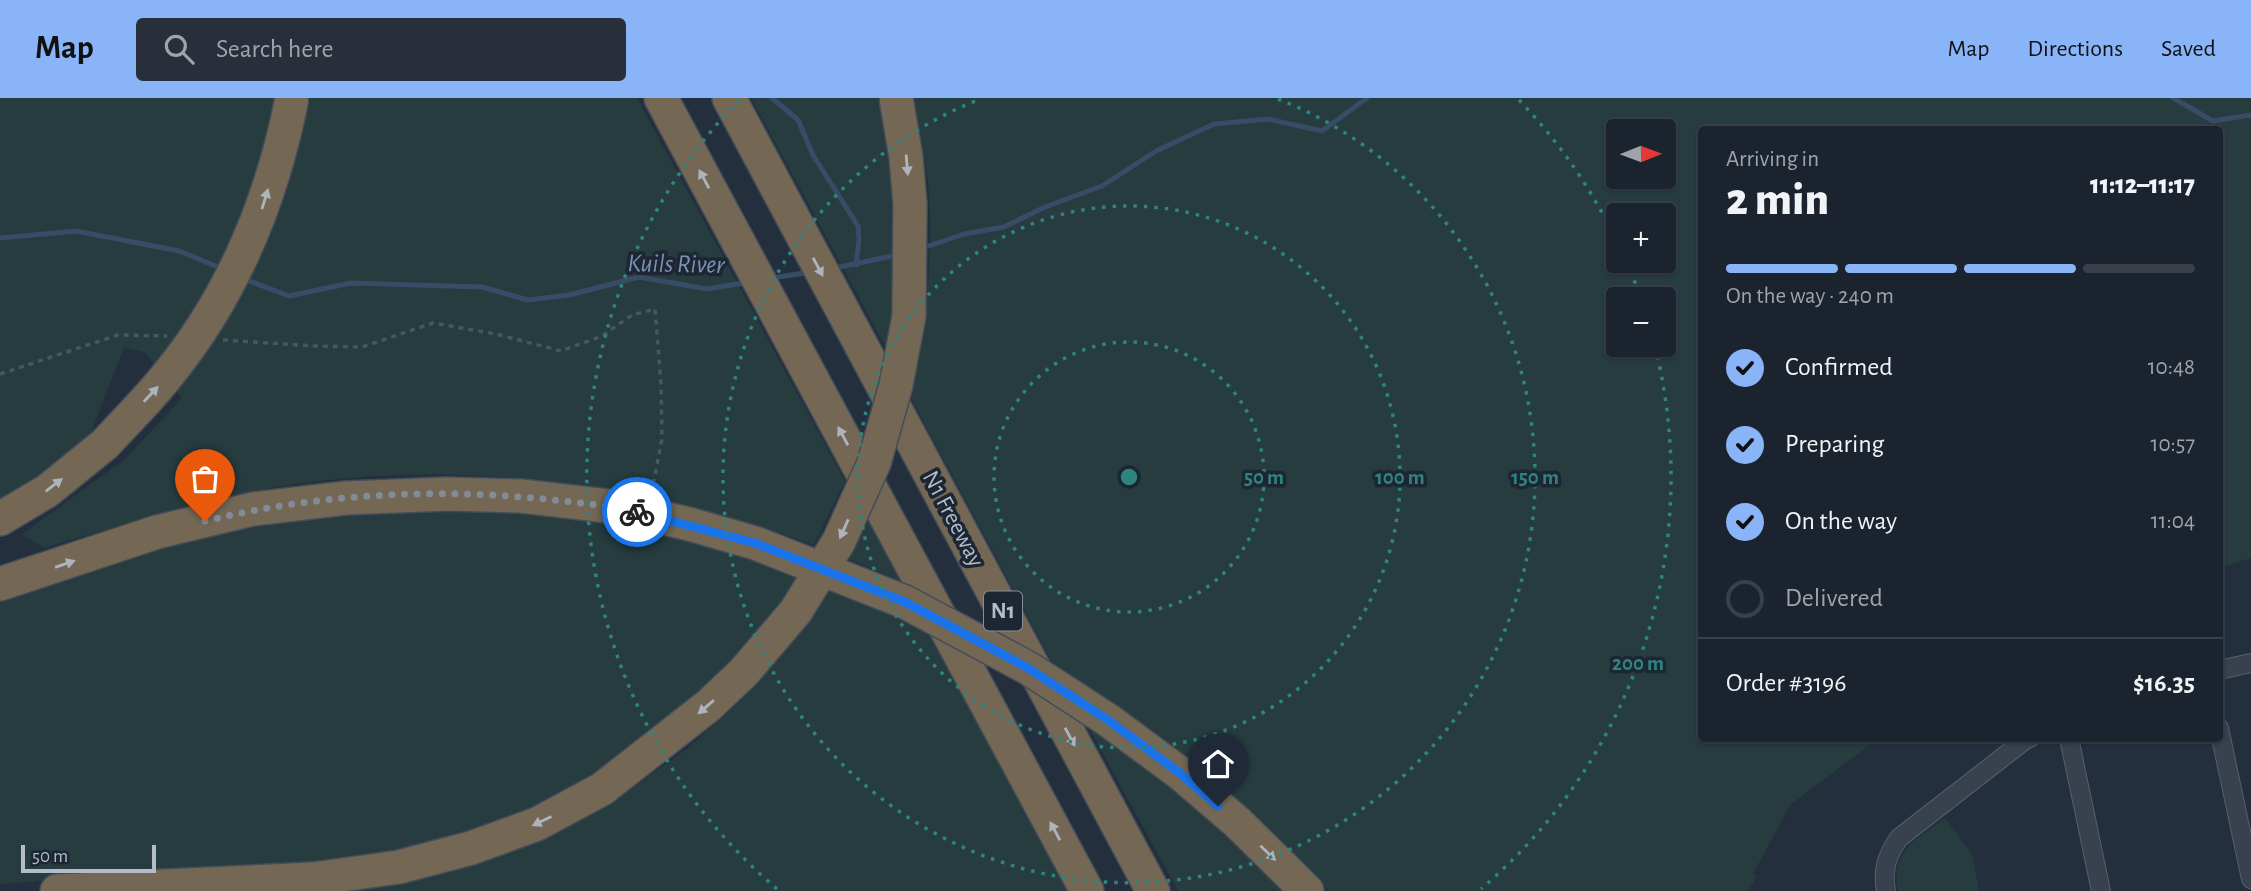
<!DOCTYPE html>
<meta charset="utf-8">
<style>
body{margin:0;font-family:"Alegreya Sans",sans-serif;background:#282f3a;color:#f1f3f6;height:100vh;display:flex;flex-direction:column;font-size:26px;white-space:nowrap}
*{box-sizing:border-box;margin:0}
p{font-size:23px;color:#a0a4aa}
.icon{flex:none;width:38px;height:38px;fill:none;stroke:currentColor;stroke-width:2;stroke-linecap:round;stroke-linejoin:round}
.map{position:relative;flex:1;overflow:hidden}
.sheet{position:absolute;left:1698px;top:28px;width:525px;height:616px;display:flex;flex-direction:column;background:#1b232e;border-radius:7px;box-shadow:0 2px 5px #0004,0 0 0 2px #39404a}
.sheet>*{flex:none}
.needle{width:46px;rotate:89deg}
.buttons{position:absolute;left:1606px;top:21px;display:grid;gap:14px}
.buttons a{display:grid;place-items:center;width:70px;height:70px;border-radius:7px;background:#1b232e;box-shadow:0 2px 5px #0004,0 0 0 2px #39404a;font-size:35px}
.scale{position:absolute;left:21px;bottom:18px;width:135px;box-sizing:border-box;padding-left:7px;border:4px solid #b4bcc9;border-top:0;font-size:19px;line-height:24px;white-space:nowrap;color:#b4bcc9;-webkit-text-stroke:5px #1d2633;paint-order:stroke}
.pin{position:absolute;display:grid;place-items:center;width:60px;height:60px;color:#fff;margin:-72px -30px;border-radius:50% 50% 50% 0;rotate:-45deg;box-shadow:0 0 7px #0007}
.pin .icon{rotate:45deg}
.courier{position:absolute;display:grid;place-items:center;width:70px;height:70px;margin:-35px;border:5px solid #1a73e8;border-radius:50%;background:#fff;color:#222;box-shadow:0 2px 9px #0007}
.summary em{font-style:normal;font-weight:800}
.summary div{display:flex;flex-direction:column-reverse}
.summary{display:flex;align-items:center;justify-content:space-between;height:119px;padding:0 28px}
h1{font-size:46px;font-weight:800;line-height:52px}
.bar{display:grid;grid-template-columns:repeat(4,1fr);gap:10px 7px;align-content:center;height:84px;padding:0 28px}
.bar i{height:9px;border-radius:5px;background:#39404a}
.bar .active{background:#8ab4f8}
.bar p{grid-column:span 4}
.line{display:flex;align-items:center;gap:18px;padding:0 28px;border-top:2px solid #39404a}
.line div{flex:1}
ol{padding:0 28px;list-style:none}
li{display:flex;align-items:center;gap:21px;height:77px}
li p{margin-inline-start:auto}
li .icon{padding:7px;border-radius:50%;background:#8ab4f8;color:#111;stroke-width:4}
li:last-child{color:#a0a4aa}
li i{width:38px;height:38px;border:4px solid #39404a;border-radius:50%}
header{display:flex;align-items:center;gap:42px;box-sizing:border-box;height:98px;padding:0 35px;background:#8ab4f8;color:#111}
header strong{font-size:33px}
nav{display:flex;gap:38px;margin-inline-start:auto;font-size:24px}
.search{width:490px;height:63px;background:#282f3a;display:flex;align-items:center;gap:18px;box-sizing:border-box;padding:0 24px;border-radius:7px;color:#a0a4aa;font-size:26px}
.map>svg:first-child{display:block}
.green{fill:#263c3f;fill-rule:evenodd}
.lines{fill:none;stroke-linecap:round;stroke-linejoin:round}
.stream{stroke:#394c67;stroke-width:5}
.minor-casing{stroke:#565f6c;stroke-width:20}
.motorway-casing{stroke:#434c59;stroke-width:36}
.path{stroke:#44595c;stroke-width:3.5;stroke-dasharray:5 5;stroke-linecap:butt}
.minor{stroke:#38414e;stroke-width:18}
.motorway{stroke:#746855;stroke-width:33}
.motorway-bridge-casing{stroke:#434c59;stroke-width:36;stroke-linecap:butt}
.motorway-bridge{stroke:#746855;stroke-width:33}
.oneway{fill:#aeb4bd}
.done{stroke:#828b98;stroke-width:7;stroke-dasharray:0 12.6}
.route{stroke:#1a73e8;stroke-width:9}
.ring{fill:none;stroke:#308480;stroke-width:3.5;stroke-dasharray:3.5 7}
.labels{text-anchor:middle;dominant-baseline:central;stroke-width:7;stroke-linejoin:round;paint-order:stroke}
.shield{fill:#1d2633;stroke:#878f9c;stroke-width:2}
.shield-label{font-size:23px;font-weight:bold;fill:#b4bcc9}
.street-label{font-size:24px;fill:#b4bcc9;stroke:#1d2633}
.water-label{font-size:26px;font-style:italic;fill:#7c92b1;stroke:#1d2633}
.centre{fill:#308480;stroke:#1d2633;stroke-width:3.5}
.ring-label{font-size:21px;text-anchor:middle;font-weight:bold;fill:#308480;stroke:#1d2633;stroke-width:7;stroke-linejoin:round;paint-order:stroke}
</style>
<header>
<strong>Map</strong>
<div class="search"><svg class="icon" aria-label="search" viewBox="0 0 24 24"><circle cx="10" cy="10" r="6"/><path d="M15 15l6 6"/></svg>Search here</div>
<nav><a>Map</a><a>Directions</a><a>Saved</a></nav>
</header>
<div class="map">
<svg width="2251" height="793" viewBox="0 0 2251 793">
<rect width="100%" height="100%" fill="#242f3e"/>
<!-- green -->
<g class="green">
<path d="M 0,0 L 637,0 L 845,383 L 814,447 C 618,378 418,353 213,402 C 156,415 100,434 44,450 L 22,436 L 125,361 L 182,300 L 144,254 L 124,249 L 91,335 L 13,397 L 0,405 Z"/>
<polygon points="751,0 883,0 901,159 890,257"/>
<path d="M 913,0 L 2251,0 L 2251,460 L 2219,470 L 2219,32 L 1701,32 L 1701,640 L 1878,641 L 1790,707 L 1753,776 L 1757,778 L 1748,793 L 1329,793 L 1267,729 L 1212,678 L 1158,636 L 1052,564 L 910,298 C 926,224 937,145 926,69 C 923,46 917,23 913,0 ZM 1619,33 L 1664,33 L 1664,79 L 1619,79 ZM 1619,117 L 1664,117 L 1664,163 L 1619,163 ZM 1619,201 L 1664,201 L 1664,247 L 1619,247 Z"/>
<polygon points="420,406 616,420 803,475 783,507 681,619 556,702 454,742 345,763 0,786 0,497 224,428"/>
<polygon points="869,421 902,483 848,461"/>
<polygon points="833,487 928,529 1069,793 316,793 555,732 622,698 689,649 736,607 798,537"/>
<polygon points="1084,621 1195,703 1288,793 1178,793"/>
<path d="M 1945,720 L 1972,756 L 1979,793 L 1898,793 C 1890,752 1917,741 1945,720 Z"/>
</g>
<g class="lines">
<!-- stream -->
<g class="stream">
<polyline points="772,0 798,22 813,57 858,128 859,142 856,167"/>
<polyline points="2173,0 2213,23 2251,17"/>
<polyline points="0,140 76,133 179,153 223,171"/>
<polyline points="920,151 964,136 1004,129 1045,109 1102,88 1156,53 1214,26 1268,21 1322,33 1367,0"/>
<polyline points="835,170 897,157"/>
<polyline points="772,180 811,174"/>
<polyline points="244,181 289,198 351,185 482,189 528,202 569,197 639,179 707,191 749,184"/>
</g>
<defs>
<g id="minor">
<polyline points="2219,572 2251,565"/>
<polyline points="2219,630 2251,781"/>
<polyline points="2069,640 2101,793"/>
<path d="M 1886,793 C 1882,772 1887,757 1899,740 L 2025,642 L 2030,640"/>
</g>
<g id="motorway">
<polyline points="661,0 1087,793"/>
<polyline points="729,0 1153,793"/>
<polyline points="0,421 47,393 105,346"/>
<polyline points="0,486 157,434 253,411 346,400 447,396 521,398"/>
<polyline points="1181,676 1237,724 1307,793"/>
<polyline points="57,793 313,781 399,769 471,750 537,726 602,691"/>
</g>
</defs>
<!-- minor casing -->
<use href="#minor" class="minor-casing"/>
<!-- motorway casing -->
<use href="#motorway" class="motorway-casing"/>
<!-- path -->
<g class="path">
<polyline points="223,242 314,248 362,249 433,225 496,236 561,253 602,238 632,217 655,211 661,286 662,341 652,392"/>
<polyline points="0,276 118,237 167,238"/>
</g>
<!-- minor -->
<use href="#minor" class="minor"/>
<!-- motorway -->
<use href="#motorway" class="motorway"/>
<defs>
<g id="motorway-bridge">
<path d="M 105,346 C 125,324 147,303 166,279 C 232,199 272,102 292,0"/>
<polyline points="521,398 616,409 689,426 755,445 905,504 1028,570 1108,622 1181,676"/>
<polyline points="602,691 708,608 744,574 796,513 839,443 874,365 896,287 909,218 910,106 906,59 896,0"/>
</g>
</defs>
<!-- motorway-bridge casing -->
<use href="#motorway-bridge" class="motorway-bridge-casing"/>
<!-- motorway-bridge -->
<use href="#motorway-bridge" class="motorway-bridge"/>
</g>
<!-- one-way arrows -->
<defs><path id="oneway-solid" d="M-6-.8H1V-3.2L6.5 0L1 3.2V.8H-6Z" transform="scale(1.75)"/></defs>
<g class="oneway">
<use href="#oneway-solid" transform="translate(907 67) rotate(85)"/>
<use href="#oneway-solid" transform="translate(704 81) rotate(-118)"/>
<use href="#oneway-solid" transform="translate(265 101) rotate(-73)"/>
<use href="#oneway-solid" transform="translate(818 169) rotate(62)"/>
<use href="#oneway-solid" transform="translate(151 296) rotate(-47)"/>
<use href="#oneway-solid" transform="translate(843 338) rotate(-118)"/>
<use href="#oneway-solid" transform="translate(54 387) rotate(-38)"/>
<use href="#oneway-solid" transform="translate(844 431) rotate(114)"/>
<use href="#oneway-solid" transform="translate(65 466) rotate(-19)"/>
<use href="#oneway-solid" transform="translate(706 609) rotate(139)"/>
<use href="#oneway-solid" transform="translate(1070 639) rotate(62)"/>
<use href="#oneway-solid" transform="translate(542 723) rotate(154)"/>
<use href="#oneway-solid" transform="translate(1055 733) rotate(-118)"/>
<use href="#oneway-solid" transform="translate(1268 755) rotate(44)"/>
</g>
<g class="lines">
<!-- done -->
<path class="done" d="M 205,423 C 321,395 445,389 563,403 C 588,406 613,408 637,414"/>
<!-- route -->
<polyline class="route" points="637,414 755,445 905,504 1028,570 1108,622 1181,676 1218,708"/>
</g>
<!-- distance rings -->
<g class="ring">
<circle cx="1129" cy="379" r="135"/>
<circle cx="1129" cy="379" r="271"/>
<path d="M1278 1A406 406 0 1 1 980 1"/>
<path d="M777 791A542 542 0 0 1 739 2M1519 2A542 542 0 0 1 1618 146M1626 163A542 542 0 0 1 1640 198M1655 248A542 542 0 0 1 1481 791"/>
</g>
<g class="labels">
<!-- shield labels -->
<rect class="shield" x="984" y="493.5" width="38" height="39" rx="5"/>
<g class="shield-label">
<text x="1003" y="513">N1</text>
</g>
<!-- street labels -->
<g class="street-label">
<text transform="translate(953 421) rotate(62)">N1 Freeway</text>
</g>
<!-- water labels -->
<g class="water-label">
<text transform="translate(676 166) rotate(1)">Kuils River</text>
</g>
</g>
<circle cx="1129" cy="379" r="10" class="centre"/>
<g class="ring-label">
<text x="1264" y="386">50 m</text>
<text x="1400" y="386">100 m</text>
<text x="1535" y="386">150 m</text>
<text x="1638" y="572">200 m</text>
</g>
</svg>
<div class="buttons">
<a><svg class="needle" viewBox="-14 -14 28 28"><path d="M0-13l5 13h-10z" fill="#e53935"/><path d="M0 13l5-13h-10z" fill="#a0a4aa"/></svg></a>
<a>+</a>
<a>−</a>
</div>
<div class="scale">50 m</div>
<div class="pin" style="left:205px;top:423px;background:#ea580c"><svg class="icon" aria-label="bag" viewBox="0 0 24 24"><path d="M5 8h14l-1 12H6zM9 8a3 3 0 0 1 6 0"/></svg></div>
<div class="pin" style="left:1218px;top:708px;background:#1f2937"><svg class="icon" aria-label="home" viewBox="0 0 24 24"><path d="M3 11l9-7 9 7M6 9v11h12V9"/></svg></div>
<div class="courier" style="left:637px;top:414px"><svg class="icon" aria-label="bike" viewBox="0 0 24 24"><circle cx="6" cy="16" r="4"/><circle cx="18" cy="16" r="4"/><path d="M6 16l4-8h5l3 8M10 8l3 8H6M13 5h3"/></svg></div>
<section class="sheet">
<div class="summary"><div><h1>2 min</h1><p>Arriving in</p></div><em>11:12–11:17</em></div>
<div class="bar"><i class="active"></i><i class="active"></i><i class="active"></i><i></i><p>On the way · 240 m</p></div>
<ol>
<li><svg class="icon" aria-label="check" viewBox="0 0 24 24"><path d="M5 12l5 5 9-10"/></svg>Confirmed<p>10:48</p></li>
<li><svg class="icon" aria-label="check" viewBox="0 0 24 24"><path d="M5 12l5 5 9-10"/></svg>Preparing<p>10:57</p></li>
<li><svg class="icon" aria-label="check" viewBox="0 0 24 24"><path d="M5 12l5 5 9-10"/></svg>On the way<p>11:04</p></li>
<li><i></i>Delivered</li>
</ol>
<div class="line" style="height:91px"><div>Order #3196</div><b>$16.35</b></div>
</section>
</div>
